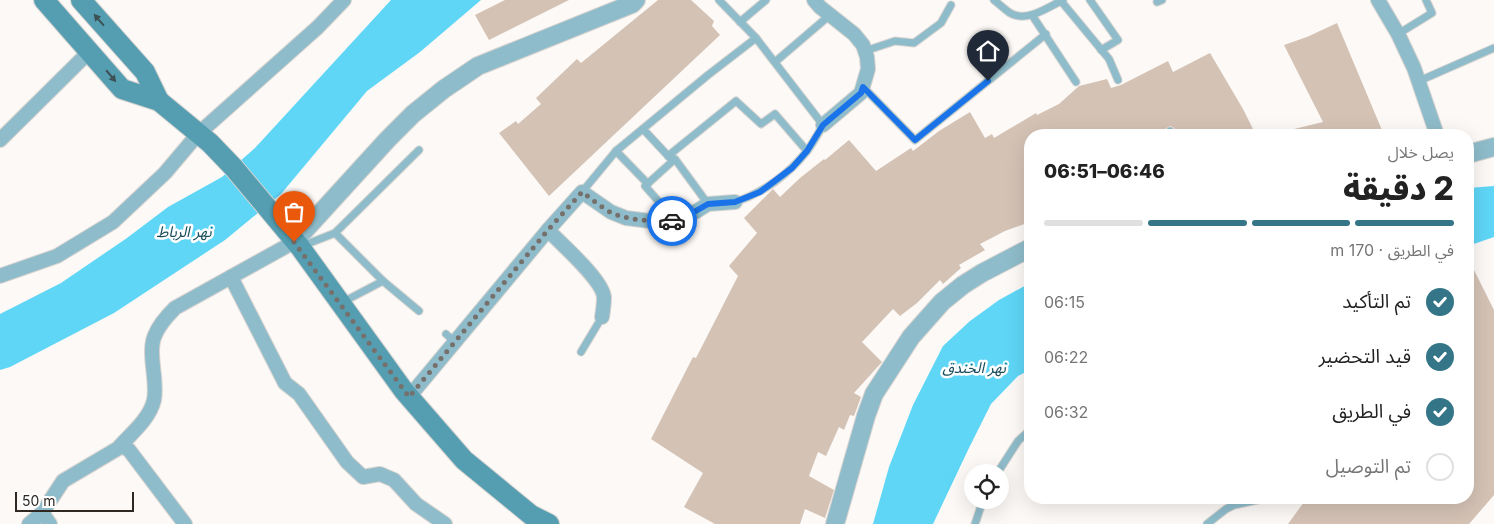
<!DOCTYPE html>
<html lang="ar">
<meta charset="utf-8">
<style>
body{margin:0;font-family:Inter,"Noto Sans Arabic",sans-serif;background:#f2f2f2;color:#222;direction:rtl;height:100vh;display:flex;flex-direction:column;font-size:19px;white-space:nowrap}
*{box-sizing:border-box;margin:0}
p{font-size:16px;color:#767676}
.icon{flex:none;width:28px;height:28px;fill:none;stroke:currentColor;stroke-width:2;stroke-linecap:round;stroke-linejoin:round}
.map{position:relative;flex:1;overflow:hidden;direction:ltr}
.drawer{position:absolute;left:1024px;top:129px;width:450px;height:375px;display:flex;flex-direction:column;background:#fff;border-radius:20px;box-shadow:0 5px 20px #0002;direction:rtl}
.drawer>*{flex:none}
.tools{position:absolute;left:964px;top:464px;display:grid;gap:10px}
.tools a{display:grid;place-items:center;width:45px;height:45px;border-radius:50%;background:#fff;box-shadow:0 5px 20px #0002;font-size:25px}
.scale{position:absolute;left:15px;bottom:12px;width:119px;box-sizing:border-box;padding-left:5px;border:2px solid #2e2722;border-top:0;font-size:14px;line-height:18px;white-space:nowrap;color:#2e2722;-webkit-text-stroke:4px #fff;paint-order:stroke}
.pin{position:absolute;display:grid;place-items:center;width:42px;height:42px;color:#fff;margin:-51px -21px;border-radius:50% 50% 50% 0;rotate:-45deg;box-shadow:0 0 5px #0007}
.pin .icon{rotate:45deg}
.courier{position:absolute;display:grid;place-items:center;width:50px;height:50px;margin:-25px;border:4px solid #1a73e8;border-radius:50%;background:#fff;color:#222;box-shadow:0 1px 6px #0007}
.headline em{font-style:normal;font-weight:800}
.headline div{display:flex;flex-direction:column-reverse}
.headline{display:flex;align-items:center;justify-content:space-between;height:85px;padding:0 20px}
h1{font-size:32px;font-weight:800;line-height:38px}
.bar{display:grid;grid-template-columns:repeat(4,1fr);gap:8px 5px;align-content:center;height:60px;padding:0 20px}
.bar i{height:6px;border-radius:4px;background:#e0e0e0}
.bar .active{background:#347688}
.bar p{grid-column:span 4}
ol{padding:0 20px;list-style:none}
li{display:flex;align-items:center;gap:15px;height:55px}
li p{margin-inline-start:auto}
li .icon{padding:5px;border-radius:50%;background:#347688;color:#fff;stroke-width:4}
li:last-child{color:#767676}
li i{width:28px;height:28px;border:2px solid #e0e0e0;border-radius:50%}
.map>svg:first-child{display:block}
.water{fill:#5fd6f6}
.building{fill:#d4c2b5}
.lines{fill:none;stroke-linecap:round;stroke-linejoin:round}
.service-casing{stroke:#d7d3d0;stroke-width:9}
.minor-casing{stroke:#d7d3d0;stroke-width:16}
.tertiary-casing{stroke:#d7d3d0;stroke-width:20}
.secondary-casing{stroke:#d7d3d0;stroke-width:22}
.service{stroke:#8fbcca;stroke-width:7}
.minor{stroke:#8fbcca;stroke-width:14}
.tertiary{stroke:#8fbcca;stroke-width:18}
.secondary{stroke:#559eb2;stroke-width:20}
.oneway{fill:#3c5154}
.done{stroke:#76706c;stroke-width:5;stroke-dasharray:0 9}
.route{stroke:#1a73e8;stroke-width:6}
.labels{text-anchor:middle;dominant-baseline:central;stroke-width:5;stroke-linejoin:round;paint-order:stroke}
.water-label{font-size:15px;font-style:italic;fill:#194c5a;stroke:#fff}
</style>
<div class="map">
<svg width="1494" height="524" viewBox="0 0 1494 524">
<rect width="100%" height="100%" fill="#fcf9f6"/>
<!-- water -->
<g class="water">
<polygon points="391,0 481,0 420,52 367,91 281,194 225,240 114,313 10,367 0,370 0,314 61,283 127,238 168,207 222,177 255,148"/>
<polygon points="1494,186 1494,237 1468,246 1468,188"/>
<polygon points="1030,283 1030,370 1018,376 991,404 968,450 933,524 873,524 889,467 913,405 943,346 970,321 999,300"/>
</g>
<!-- building -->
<g class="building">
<polygon points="505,0 569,0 489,40 475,15"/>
<polygon points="658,0 691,0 714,21 712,26 720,35 549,196 499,133 516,121 518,124 541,104 536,98 577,59 581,63"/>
<polygon points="1337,23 1384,135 1290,135 1290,130 1323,122 1284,45 1307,37"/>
<polygon points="1210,53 1243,109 1256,135 1177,135 1174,128 1170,126 1165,129 1166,135 1030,135 1030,222 1005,231 980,244 985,250 959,265 961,268 943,284 940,280 917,303 900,316 893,309 862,342 882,362 854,393 861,397 854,416 850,415 844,430 839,427 826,456 818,452 809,476 834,490 825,518 805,509 800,524 715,524 684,507 703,473 651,439 693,357 696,358 738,276 729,266 757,233 744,218 773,189 780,197 800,178 824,159 825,160 849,140 876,171 911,148 913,151 939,131 970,112 985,138 992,134 994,138 1036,113 1037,115 1059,104 1079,86 1107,79 1111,88 1121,85 1168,61 1173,72"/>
<polygon points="1468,258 1494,310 1494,495 1469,524 1288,524 1307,498 1468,498"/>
</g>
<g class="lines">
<defs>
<g id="service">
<path d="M 719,0 L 756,38 L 823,125 C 818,134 813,143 807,151 C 789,174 763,193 735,202"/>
<path d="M 994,0 C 999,4 1004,9 1010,13 C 1027,23 1048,7 1063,0"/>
<polyline points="1090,0 1118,40 1101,50"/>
<polyline points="1061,1 1109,59 1118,80"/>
<polyline points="1157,2 1162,0"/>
<polyline points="1032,15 1076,82"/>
<polyline points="740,22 766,0"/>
<polyline points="1398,34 1432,13 1426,0"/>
<polyline points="865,51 895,41 914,43 941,23 951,5"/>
<polyline points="775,62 830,15"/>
<polyline points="1419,81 1494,48"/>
<polyline points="863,87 915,140 1046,34"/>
<polyline points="643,129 671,159"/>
<polyline points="1170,131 1172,135"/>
<polyline points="616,151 648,184"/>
<polyline points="668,156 736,101 761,124 775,114 807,151"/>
<polyline points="582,192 616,151 708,75 756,38"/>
<polyline points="675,220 645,186 675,159 708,204"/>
<polyline points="335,233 419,150"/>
<polyline points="302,246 335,233 383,281"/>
<polyline points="341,303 383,281 419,311"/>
<polyline points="446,334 455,342"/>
<polyline points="581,352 602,317"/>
<polyline points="998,472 1018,441 1030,430"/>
<polyline points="975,524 983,500"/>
<polyline points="1207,524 1226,509 1234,505 1267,498"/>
</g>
<g id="minor">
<polyline points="814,0 820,7 854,34 863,45 867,57 868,69 861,93 823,125"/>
<polyline points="1378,0 1398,34 1414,68 1437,135"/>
<polyline points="0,140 90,51"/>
<polyline points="548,230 582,192 611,212 626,218 650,221 675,220 695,212 708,204 735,202"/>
<polyline points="0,276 57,256 113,222 165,173 198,134 318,27 344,0"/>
<polyline points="231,277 285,383 299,394 347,462 363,477 380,474 394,480 416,504 445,524"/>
<path d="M 409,397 L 548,230 C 561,244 602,279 604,297 C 604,303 603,311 602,317"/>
<path d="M 120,446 C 132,433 150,418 154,400 C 158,381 147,352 155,335 C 159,325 167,316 175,308 L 294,242"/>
<polyline points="42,513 50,524"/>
<polyline points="29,524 42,513 63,481 122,446 129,450 185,524"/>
</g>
<g id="tertiary">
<polyline points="1468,154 1494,147"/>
<polyline points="294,242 388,139 413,114 444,89 478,66 632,4 636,0"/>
<polyline points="835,524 866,416 874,394 911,337 942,302 963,285 982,273 1030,248"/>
</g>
<g id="secondary">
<polyline points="44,0 122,89 159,101 210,143 234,168 300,247 404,391 464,460 531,515 549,524"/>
<polyline points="81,0 145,72 159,101"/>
</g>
</defs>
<!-- service casing -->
<use href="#service" class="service-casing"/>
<!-- minor casing -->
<use href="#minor" class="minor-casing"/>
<!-- tertiary casing -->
<use href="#tertiary" class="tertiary-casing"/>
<!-- secondary casing -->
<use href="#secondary" class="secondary-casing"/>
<!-- service -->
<use href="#service" class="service"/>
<!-- minor -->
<use href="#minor" class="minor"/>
<!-- tertiary -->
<use href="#tertiary" class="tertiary"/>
<!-- secondary -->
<use href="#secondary" class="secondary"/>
</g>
<!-- one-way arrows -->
<defs><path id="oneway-solid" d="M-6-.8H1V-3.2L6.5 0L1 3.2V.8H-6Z" transform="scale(1.25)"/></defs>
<g class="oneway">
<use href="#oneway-solid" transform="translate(99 20) rotate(-131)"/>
<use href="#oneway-solid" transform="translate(111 76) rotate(50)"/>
</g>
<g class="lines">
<!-- done -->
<path class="done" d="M 294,242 L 409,397 L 548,230 L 582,192 C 592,199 602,208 612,213 C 631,221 652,221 672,221"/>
<!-- route -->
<polyline class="route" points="672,221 676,220 694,212 708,204 735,202 760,192 792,168 807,151 823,125 861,93 863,87 915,140 988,81"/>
</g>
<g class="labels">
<!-- water labels -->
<g class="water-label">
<text x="184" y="231">نهر الرباط</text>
<text x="974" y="367">نهر الخندق</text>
</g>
</g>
</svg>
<div class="tools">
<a><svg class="icon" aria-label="locate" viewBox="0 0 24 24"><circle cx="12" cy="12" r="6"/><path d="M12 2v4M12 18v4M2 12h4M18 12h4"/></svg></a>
</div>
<div class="scale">50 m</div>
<div class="pin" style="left:294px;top:242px;background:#ea580c"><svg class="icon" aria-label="bag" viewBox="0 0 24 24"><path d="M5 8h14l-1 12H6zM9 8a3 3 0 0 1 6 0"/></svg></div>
<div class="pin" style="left:988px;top:81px;background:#1f2937"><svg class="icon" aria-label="home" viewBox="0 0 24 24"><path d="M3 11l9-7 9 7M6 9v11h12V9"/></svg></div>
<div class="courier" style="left:672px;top:221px"><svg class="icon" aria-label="car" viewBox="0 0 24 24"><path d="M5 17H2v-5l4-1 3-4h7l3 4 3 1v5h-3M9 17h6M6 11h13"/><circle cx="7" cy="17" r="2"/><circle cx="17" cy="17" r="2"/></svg></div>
<section class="drawer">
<div class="headline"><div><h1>2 دقيقة</h1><p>يصل خلال</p></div><em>06:46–06:51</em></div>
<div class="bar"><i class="active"></i><i class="active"></i><i class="active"></i><i></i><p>في الطريق · 170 m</p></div>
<ol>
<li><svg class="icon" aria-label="check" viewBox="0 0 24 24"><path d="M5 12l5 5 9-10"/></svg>تم التأكيد<p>06:15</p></li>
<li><svg class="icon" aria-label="check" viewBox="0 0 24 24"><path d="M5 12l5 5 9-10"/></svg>قيد التحضير<p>06:22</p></li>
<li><svg class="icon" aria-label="check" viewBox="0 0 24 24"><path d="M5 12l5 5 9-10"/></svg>في الطريق<p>06:32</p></li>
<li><i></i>تم التوصيل</li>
</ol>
</section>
</div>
